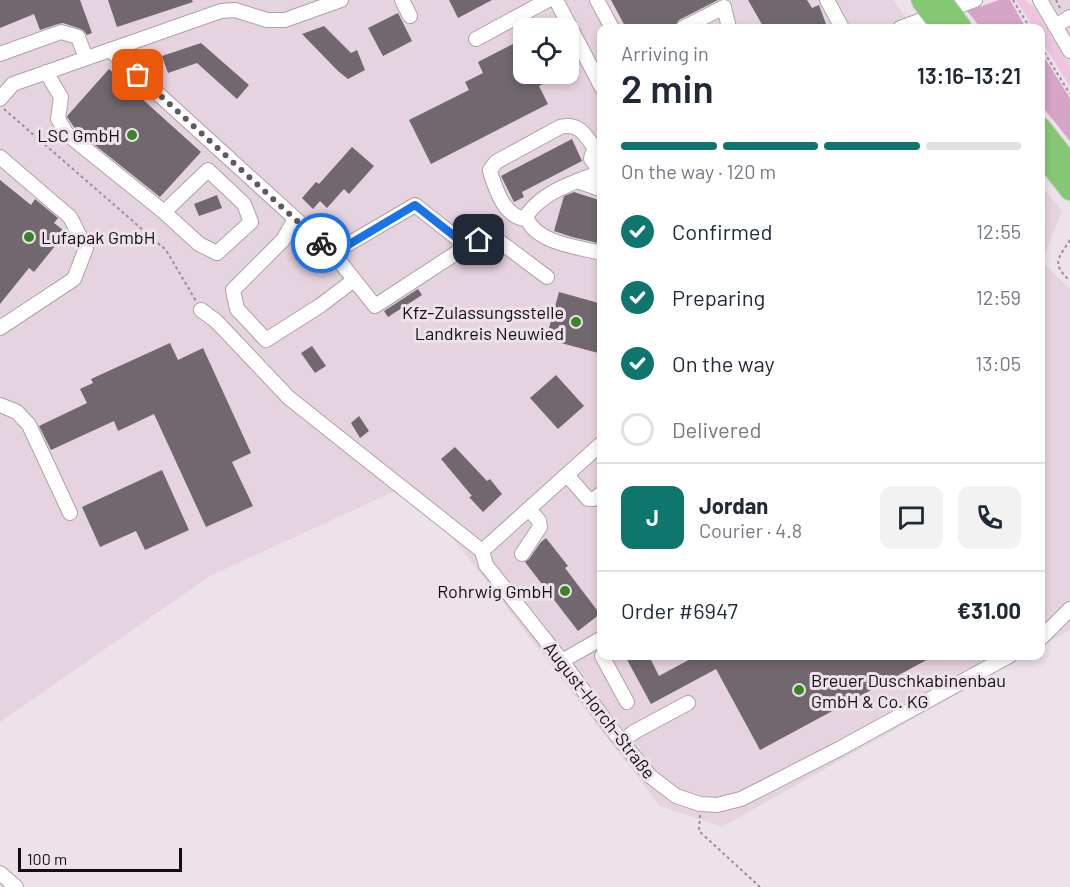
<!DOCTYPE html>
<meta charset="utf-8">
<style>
body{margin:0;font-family:Barlow,sans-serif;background:#f2f2f3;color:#1f2937;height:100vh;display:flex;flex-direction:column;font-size:22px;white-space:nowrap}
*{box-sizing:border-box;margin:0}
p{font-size:20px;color:#747a83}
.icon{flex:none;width:33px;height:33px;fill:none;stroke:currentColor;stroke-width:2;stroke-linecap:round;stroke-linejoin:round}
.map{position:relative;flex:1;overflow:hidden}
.sheet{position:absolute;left:597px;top:24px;width:448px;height:636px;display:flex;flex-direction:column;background:#fff;border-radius:12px;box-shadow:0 3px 9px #0003}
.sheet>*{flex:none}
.fabs{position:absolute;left:513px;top:18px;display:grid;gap:12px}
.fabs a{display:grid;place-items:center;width:66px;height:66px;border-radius:12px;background:#fff;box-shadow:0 3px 9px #0003;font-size:30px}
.scale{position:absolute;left:18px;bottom:15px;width:164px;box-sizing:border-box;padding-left:6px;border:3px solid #120e11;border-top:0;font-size:16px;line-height:21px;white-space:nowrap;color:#120e11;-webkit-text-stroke:4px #ede2ea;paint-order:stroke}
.pin{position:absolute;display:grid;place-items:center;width:51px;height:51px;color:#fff;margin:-26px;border-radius:12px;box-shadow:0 3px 9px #0006}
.courier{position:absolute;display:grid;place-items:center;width:60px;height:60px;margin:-30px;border:4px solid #1a73e8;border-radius:50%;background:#fff;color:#222;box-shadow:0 2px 8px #0007}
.head em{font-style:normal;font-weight:600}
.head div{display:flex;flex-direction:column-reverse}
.head{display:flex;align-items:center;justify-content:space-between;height:102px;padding:0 24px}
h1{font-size:39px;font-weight:600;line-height:45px}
.bar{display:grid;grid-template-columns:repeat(4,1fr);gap:9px 6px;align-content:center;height:72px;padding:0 24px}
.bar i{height:8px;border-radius:4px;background:#e0e1e3}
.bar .on{background:#0f766e}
.bar p{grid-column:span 4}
.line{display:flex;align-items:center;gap:15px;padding:0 24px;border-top:2px solid #e0e1e3}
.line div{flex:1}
.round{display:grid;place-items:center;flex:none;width:63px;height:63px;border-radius:12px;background:#f2f2f3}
ol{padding:0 24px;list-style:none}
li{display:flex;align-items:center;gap:18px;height:66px}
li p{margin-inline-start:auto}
li .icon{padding:6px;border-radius:50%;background:#0f766e;color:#fff;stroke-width:4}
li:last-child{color:#747a83}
li i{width:33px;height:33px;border:3px solid #e0e1e3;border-radius:50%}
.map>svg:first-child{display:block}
.built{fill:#e6d3e0;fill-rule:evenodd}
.green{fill:#eec4e1}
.forest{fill:#d5a4c7}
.building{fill:#71676e}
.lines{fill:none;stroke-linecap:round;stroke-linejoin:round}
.minor-casing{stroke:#ada2aa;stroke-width:16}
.highway-casing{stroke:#c6c5c6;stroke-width:22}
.path{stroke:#989096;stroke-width:2;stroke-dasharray:3 3;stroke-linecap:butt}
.minor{stroke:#fff;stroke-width:14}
.highway{stroke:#85c873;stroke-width:20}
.highway-bridge-casing{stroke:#c6c5c6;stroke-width:22;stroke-linecap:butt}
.highway-bridge{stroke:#85c873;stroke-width:20}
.done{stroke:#5f585d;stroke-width:6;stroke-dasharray:0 10.8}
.route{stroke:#1a73e8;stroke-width:8}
.poi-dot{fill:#3c8226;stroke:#ede2ea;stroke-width:2}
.labels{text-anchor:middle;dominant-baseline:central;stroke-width:6;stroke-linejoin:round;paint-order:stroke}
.poi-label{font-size:18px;fill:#120e11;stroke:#ede2ea;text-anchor:end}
.street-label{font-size:18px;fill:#120e11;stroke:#ede2ea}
</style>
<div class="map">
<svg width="1070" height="887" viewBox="0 0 1070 887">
<rect width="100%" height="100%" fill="#ede2ea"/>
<!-- built -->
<g class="built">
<path d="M 0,0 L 893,0 L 914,28 L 602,28 L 602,656 L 1025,656 L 722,827 L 660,806 L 452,537 L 395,491 L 210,576 L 0,722 ZM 524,28 L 568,28 L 568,74 L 524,74 Z"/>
<polygon points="1036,0 1070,0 1070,68 1033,6"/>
<polygon points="1041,185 1062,211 1042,262 1070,289 1070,630 1041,646"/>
</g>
<!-- green -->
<polygon class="green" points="1016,0 1025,0 1033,6 1070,68 1070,87 1041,40 1041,28 1034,28"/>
<!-- forest -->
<g class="forest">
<polygon points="999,0 1010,0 1026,28 981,28 967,11"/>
<polygon points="1041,52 1070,98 1070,141 1041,105"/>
</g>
<!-- building -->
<g class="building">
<polygon points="0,0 80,0 92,33 87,35 84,31 81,29 63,23 58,24 40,30 34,14 0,28"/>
<polygon points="108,0 192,0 193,2 117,27"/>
<polygon points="449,0 492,0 458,18"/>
<polygon points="611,0 718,0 679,20 675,26 669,28 626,28"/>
<polygon points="748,0 807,0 812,8 819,5 826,24 815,28 764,28"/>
<polygon points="398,13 412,41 383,56 368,28"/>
<polygon points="324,26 351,53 357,50 365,70 348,79 338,71 302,34"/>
<polygon points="201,43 249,85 237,99 197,63 168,73 162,56"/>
<polygon points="515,43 520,53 524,51 524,74 564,74 539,86 548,104 431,164 409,120 469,90 465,82 483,73 478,62"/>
<polygon points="109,69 201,152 160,197 76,130 67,117 68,115"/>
<polygon points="572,139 582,161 522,192 524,197 514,202 501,176"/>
<polygon points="352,147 374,166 349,194 344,189 327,208 320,201 313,209 302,198 316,182 319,184"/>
<polygon points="0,180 31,205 35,199 58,218 54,223 63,230 52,243 55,246 34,272 29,268 0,304"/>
<polygon points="574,192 602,201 602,244 572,237 554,231 564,196"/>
<polygon points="217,195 222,208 199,216 194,204"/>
<polygon points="418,289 422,295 388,317 384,311"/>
<polygon points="559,292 602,304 602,354 546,339"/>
<polygon points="170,343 178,360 203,348 251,453 232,462 253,506 206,527 154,414 118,431 114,421 51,450 39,426 87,403 80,389 93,383 91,379"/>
<polygon points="312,346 326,366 315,373 301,353"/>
<polygon points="556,375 584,406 558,429 530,398"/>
<polygon points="359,416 369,431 360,438 351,423"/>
<polygon points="455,447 487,481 490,479 502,494 483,512 469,497 472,496 441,459"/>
<polygon points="162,470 189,530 145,550 136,531 100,547 82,507"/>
<polygon points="546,538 568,566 565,568 600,614 578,631 525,562 529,559 541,542"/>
<polygon points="625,656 649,656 659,676 696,656 934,656 760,750 716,669 651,704"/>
</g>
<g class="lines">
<defs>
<g id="minor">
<polyline points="402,0 410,16"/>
<polyline points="556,0 602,88"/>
<polyline points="597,0 612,28"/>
<polyline points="827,0 842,28"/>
<polyline points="1040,0 1070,51"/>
<polyline points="1055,26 1070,17"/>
<polyline points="683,28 724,7 729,28"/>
<polyline points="900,28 975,0"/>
<polyline points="476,39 548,0"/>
<polyline points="110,50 333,253 375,306 467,246 415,205 333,253"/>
<polyline points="0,54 61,32 78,37 86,58"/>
<polyline points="46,72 61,97 58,119 67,134 164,212 208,170 244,204 251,222 217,253 199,244 164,212"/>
<polyline points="0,99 13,84 221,11 235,10 267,20 285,20 341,0"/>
<path d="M 602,148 L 596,150 L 592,154 L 591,159 L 598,168 L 597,171 L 593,175 C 569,184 542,193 526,216 C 534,243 578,247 602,253"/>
<polyline points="0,157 70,217 86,248 74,279 0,328"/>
<polyline points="577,181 602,190"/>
<polyline points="295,219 283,240 233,290 237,309 266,340 321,305 354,280"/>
<path d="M 527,219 C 505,218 497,192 491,175 L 490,170 L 496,162 L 560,127 C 580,122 586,136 596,150"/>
<polyline points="467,246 491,235 547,277"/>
<polyline points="201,310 216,321 289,398 482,551"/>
<polyline points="0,405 17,412 29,425 70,513"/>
<polyline points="567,475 588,499 594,499 602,493"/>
<polyline points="482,551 486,565 562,661 610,727 650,776 676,796 700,804 717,805 741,799 839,749 1009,656"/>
<polyline points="482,551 602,443"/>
<polyline points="522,554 540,527 539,521 529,509"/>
<polyline points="1041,638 1070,609"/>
<polyline points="602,656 627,702"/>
<polyline points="562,661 602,638"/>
<polyline points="622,742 634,732 688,703"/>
<polyline points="0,873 16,887"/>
</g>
<g id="highway">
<polyline points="1041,128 1070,165"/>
<polyline points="1041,153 1070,190"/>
</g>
</defs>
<!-- minor casing -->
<use href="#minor" class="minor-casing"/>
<!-- highway casing -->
<use href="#highway" class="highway-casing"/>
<!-- path -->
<g class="path">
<polyline points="1013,0 1030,28"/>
<polyline points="1056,0 1060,8"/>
<polyline points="1041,47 1070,94"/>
<polyline points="4,109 166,250 196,301"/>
<path d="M 1070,240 C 1058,259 1051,263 1070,281"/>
<polyline points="700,815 699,831 760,887"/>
</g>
<!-- minor -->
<use href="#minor" class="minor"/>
<!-- highway -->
<use href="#highway" class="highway"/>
<defs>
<g id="highway-bridge">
<polyline points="921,0 943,28"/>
<polyline points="941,0 962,28"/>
</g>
</defs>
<!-- highway-bridge casing -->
<use href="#highway-bridge" class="highway-bridge-casing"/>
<!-- highway-bridge -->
<use href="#highway-bridge" class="highway-bridge"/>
</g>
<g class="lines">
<!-- done -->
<polyline class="done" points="138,75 321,243"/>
<!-- route -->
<polyline class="route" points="321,243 333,254 415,205 467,246 479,240"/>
</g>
<!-- markers -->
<g class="poi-dot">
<circle cx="132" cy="135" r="6"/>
<circle cx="29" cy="237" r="6"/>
<circle cx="576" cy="322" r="6"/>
<circle cx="565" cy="591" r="6"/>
<circle cx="799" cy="690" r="6"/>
</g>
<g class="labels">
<!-- poi labels -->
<g class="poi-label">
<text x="120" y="135">LSC GmbH</text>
<text x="41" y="237" text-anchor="start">Lufapak GmbH</text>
<text x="564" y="312">Kfz-Zulassungsstelle<tspan x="564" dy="21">Landkreis Neuwied</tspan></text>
<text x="553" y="591">Rohrwig GmbH</text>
<text x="811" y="680" text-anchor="start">Breuer Duschkabinenbau<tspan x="811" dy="21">GmbH &amp; Co. KG</tspan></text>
</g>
<!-- street labels -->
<g class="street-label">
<text transform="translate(600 710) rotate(52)">August-Horch-Straße</text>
</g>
</g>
</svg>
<div class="fabs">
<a><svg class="icon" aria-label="locate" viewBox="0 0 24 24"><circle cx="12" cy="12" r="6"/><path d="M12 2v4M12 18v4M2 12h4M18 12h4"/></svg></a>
</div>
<div class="scale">100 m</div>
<div class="pin" style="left:138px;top:75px;background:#ea580c"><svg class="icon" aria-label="bag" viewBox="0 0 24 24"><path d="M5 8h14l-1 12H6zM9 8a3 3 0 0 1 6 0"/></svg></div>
<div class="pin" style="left:479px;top:240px;background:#1f2937"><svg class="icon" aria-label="home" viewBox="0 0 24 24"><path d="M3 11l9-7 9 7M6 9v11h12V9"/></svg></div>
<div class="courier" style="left:321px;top:243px"><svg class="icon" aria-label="bike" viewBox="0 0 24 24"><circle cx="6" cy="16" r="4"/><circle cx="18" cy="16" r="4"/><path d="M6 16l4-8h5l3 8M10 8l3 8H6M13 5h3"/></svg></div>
<section class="sheet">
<div class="head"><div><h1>2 min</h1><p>Arriving in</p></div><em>13:16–13:21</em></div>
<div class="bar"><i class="on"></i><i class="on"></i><i class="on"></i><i></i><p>On the way · 120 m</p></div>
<ol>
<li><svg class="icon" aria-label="check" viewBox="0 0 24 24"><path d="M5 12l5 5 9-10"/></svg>Confirmed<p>12:55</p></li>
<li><svg class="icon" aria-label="check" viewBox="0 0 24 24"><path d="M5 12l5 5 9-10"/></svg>Preparing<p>12:59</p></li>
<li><svg class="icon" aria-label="check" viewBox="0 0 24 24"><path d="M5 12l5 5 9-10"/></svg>On the way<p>13:05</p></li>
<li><i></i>Delivered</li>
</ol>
<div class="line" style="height:108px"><b class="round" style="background:#0f766e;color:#fff">J</b><div><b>Jordan</b><p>Courier · 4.8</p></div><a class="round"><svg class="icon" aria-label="chat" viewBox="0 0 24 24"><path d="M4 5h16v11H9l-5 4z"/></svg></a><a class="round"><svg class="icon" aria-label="phone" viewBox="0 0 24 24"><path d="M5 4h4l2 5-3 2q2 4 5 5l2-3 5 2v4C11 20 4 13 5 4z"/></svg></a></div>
<div class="line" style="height:78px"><div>Order #6947</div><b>€31.00</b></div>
</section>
</div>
